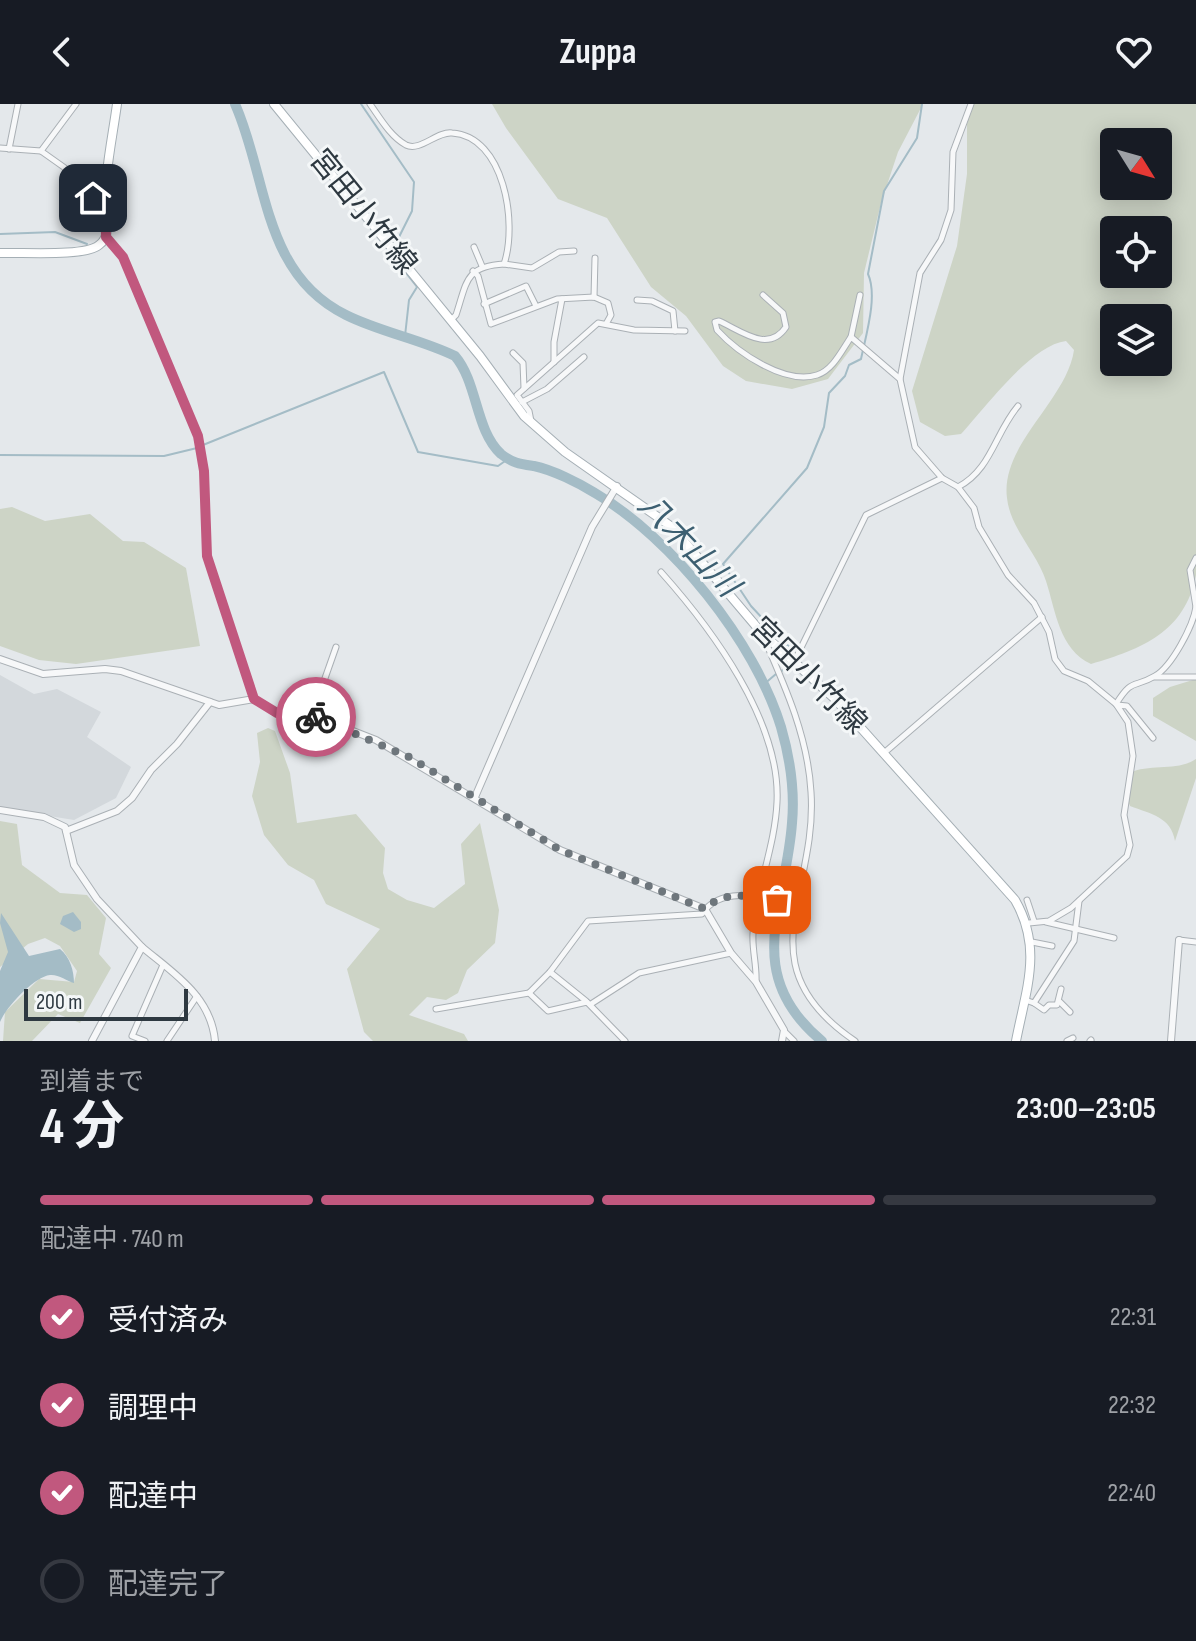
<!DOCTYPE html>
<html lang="ja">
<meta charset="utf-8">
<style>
body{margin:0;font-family:"Sofia Sans Condensed","Noto Sans JP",sans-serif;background:#242831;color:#f1f3f6;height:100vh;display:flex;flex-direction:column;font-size:30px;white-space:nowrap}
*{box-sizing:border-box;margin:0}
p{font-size:26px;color:#9ea1a6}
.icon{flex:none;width:44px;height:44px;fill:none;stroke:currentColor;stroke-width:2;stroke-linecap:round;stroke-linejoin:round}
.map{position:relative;height:937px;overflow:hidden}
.drawer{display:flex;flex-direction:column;background:#171b24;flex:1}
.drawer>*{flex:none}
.needle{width:52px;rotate:127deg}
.buttons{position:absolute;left:1100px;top:24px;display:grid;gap:16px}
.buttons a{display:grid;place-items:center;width:72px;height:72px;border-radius:8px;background:#171b24;box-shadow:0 4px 20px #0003;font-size:40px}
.scale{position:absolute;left:24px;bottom:20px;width:164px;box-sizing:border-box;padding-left:8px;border:4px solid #2e3941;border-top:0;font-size:22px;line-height:28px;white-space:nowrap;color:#2e3941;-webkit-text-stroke:6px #f4f7f8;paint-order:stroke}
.pin{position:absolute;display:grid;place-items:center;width:68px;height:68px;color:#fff;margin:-34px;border-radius:16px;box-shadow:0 4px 12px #0006}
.courier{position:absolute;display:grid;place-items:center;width:80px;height:80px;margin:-40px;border:6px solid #c1587e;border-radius:50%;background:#fff;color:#222;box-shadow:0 2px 10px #0007}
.headline em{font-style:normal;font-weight:700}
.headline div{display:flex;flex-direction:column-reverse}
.headline{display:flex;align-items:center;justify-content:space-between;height:136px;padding:0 40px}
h1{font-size:52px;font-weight:700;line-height:60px}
.bar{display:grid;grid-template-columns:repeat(4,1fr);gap:12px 8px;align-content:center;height:96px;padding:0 40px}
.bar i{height:10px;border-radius:6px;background:#363941}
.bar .current{background:#c1587e}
.bar p{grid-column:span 4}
ol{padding:0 40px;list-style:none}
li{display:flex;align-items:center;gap:24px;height:88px}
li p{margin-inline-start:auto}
li .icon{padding:8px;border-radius:50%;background:#c1587e;color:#fff;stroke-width:4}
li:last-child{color:#9ea1a6}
li i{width:44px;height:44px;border:4px solid #363941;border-radius:50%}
header{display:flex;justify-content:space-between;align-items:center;height:104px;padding:0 40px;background:#171b24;font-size:36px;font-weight:700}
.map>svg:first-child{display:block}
.built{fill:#d3d8dc}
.green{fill:#cdd4c6;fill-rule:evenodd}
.water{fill:#a4bcc6}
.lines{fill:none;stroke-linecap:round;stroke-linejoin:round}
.stream{stroke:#a4bcc6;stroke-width:2}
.river{stroke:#a4bcc6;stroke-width:10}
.minor-casing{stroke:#aab0b5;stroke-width:7}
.tertiary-casing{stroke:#aab0b5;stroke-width:8}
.primary-casing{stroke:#a5afb5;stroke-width:10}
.minor{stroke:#f7f8f9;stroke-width:5}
.tertiary{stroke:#f7f8f9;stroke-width:6}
.primary{stroke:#fff;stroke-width:8}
.done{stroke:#6e767c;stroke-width:8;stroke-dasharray:0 14.4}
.route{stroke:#c1587e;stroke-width:10}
.labels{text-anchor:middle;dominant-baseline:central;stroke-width:6;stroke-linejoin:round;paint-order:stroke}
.street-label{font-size:30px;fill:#2e3941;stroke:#f4f7f8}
.water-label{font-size:32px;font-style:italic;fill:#3c5f71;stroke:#f4f7f8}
</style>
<header><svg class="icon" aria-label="back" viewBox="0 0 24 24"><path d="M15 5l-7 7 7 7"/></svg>Zuppa<svg class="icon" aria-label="heart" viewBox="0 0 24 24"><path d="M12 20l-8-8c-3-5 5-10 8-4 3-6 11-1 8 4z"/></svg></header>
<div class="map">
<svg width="1196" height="937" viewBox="0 0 1196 937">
<rect width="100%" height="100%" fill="#e4e8eb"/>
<!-- built -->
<polygon class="built" points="0,571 34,590 57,585 101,608 87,633 131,663 116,694 74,716 0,704"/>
<!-- green -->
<g class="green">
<polygon points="492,0 923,0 898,48 881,99 864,169 863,229 828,275 792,285 746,277 723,262 686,212 651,183 607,114 558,95 506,24"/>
<path d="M 973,0 L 1196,0 L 1196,471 C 1185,528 1142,545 1091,560 C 1059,545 1056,508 1046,477 C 1037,449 1010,424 1007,394 C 1000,341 1067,296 1074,246 L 1066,237 C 1031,241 985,304 961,330 L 945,332 L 920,318 L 912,287 L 957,142 L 967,70 L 967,20 ZM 1114,38 L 1158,38 L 1158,82 L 1114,82 ZM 1114,126 L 1158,126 L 1158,170 L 1114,170 ZM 1114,214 L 1158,214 L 1158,258 L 1114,258 Z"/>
<polygon points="12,403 45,417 90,410 123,437 144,438 186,464 200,542 76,560 39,556 0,542 0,405"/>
<polygon points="1196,575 1196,637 1153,612 1153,594 1170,583"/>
<polygon points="268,624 275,627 290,669 297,719 356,710 385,744 383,769 388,785 407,796 434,804 465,780 461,740 480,719 499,806 495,839 467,866 458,889 446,896 427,893 409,911 464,930 468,937 373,937 364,928 347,865 380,825 326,800 314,776 288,761 264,731 252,692 260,658 257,629"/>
<path d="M 1196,655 L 1196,674 L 1175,737 C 1171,713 1151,710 1130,702 L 1125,689 L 1129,669 C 1151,659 1176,668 1196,655 Z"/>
<polygon points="0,717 17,720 22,761 60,789 87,791 106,814 99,850 111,864 80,919 58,910 32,937 3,937 5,908 39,875 74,878 77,867 60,842 45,834 28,840 0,863"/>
</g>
<!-- water -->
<g class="water">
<polygon points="73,808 81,818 81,825 74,828 60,820 63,812"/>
<path d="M 1,809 L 29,852 L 60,845 C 70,853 74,867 74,879 C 67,877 58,870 50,871 C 34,873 6,903 0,918 L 0,867 L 8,848 L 0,819 Z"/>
</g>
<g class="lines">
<!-- stream -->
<g class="stream">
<polyline points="361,0 414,78 412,107 395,141"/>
<polyline points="0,130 55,128 87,140"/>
<polyline points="392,151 417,183 409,196 405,232"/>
<polyline points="203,341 384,268 418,348 498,362 508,355"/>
<polyline points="0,351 164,352 197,344"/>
<path d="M 792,552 L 792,546 L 751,502 L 723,460 L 807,364 L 824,323 L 829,289 L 845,272 L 849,261 L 861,255 C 866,231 878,192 868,170 L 884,87 L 917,34 L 922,0"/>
<polyline points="781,567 788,564 790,558"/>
<polyline points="763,581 776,570"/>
</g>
<!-- river -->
<path class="river" d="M 235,0 C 268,74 262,170 346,211 C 380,228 420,235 455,252 C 478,279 475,326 501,350 C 512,359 521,360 534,362 C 553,366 579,379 595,389 C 672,434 755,538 781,623 C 790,654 795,686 792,719 C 786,803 741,870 822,937"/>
<defs>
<g id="minor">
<path d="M 370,0 C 380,14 390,32 406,41 C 420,48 437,27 452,29 C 504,32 518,119 504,160 C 465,162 467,178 456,211 L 451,216"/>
<polyline points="0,44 41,47 76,0"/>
<polyline points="9,45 18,0"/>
<path d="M 41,47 L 65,64 C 70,90 81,91 105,98"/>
<polyline points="474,143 482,162"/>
<polyline points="504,160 532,164 559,148 574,147"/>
<polyline points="473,167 478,172 491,220 557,195 594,193 608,199 611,211 606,220"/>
<path d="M 763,191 L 783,209 L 786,223 C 768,250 740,226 719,217 L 715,218 L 717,226 C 738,249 785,281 817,271 C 833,266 842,246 851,233 L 900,275 L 915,343 L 942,374 L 958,383 L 974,404 L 979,423 L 1008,471 L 1034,499 L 1049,528 L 1055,555 L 1064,567 L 1088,577 L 1116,600 L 1128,618 L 1133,652 L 1124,711 L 1130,741 L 1127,752 L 1071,804 L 1049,817 L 1029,819"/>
<polyline points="594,193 595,154"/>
<polyline points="637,196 652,197 673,207 675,227"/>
<polyline points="484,200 526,182 536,202"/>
<polyline points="851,233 860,191"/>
<polyline points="513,249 523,259 524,284"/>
<polyline points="554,258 554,238 562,195"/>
<polyline points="900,275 920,169 941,136 951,106 953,48 971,0"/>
<polyline points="522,298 547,285 584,253"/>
<polyline points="531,317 529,307 517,291 598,219 634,226 685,227"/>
<path d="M 958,383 C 991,366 995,329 1018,302"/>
<polyline points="1196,454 1190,466 1196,503"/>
<path d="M 661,468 C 712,525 781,618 777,698 C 775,743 756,785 753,830 C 752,846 757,862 756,878"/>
<path d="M 763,532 C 785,582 808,633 811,688 C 818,790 743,861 855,937"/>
<polyline points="794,558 866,411 942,374"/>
<polyline points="1155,573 1196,573"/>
<path d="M 1116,600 C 1133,573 1133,585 1155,572 C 1172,562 1193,522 1196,503"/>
<polyline points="1117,601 1127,602 1153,634"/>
<polyline points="312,611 336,543"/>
<polyline points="884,649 1042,513"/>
<polyline points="1027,796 1034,817"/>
<polyline points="1046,818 1114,834"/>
<polyline points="1179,836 1196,838"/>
<polyline points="1032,838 1052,842"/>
<polyline points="550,868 586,897"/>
<polyline points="529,889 548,907 587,898 625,937"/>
<polyline points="1025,896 1034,899 1074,837 1079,797"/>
<polyline points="1060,898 1070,908"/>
<polyline points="1034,899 1044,906 1049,901 1057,901 1061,885"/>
<polyline points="591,900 639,869 731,849"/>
<path d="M 436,905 L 529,889 L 550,868 L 588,817 L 702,810 C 721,780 766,794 795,800"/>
<polyline points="784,927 794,937"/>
<polyline points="145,937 132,932 163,861"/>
<polyline points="167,937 197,892"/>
<polyline points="1067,937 1073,934"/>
<polyline points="1090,937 1091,936"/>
</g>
<g id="tertiary">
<polyline points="106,133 123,153 198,332 204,367 207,452 254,595"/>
<polyline points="0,555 43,570 105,565 121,567 219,601 254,595 277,609 312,611 376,636 560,746 705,805 731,849 756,878 784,926 782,937"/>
<polyline points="475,693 592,423 617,382"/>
<polyline points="0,706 44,713 65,723 74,761 97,795 142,843 92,937"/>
<polyline points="66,727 117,707 132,694 151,666 177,640 210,598"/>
<path d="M 142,843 C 173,869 211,892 215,937"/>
<polyline points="1171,937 1179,836"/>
</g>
<g id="primary">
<path d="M 274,0 L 480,252 L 524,312 L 565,348 L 672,423 L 761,528 L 835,595 L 1015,796 C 1043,845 1026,885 1016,937"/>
<path d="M 0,149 C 21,148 85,153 99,141 C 109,134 107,123 106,112 C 103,75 112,37 117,0"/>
</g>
</defs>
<!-- minor casing -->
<use href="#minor" class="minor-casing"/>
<!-- tertiary casing -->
<use href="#tertiary" class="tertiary-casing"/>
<!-- primary casing -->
<use href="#primary" class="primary-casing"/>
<!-- minor -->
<use href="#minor" class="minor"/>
<!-- tertiary -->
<use href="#tertiary" class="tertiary"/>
<!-- primary -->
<use href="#primary" class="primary"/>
</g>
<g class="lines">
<!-- done -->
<path class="done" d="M 316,613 L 409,653 L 560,746 L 705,805 C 722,786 754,792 777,796"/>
<!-- route -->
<polyline class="route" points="93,94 105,98 106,133 123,153 198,332 204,367 207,452 254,595 277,609 316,613"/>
</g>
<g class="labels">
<!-- street labels -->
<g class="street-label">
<text transform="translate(363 108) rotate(51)">宮田小竹線</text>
<text transform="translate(808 572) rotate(45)">宮田小竹線</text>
</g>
<!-- water labels -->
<g class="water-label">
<text transform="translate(688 442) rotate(46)">八木山川</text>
</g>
</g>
</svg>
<div class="buttons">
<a><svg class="needle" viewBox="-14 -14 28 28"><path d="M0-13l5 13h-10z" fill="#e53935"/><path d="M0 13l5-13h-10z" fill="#9ea1a6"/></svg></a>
<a><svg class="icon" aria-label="locate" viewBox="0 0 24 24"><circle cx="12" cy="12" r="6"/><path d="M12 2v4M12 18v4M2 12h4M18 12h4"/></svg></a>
<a><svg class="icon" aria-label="layers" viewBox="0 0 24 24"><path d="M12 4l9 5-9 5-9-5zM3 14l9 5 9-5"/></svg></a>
</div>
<div class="scale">200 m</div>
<div class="pin" style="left:777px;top:796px;background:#ea580c"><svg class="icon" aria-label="bag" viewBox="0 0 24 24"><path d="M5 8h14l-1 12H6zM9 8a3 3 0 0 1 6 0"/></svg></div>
<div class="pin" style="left:93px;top:94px;background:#1f2937"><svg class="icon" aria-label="home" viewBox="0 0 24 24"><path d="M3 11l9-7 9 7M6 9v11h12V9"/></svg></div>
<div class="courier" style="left:316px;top:613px"><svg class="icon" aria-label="bike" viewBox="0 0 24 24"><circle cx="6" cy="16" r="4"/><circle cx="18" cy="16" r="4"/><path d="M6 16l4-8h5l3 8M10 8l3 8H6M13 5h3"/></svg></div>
</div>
<section class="drawer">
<div class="headline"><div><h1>4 分</h1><p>到着まで</p></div><em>23:00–23:05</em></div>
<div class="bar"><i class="current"></i><i class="current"></i><i class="current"></i><i></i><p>配達中 · 740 m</p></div>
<ol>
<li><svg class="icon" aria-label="check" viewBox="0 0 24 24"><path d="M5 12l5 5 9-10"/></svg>受付済み<p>22:31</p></li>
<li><svg class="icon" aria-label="check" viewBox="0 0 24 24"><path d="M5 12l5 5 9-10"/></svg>調理中<p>22:32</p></li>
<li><svg class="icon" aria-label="check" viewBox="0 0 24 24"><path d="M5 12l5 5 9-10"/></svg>配達中<p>22:40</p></li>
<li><i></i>配達完了</li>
</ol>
</section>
